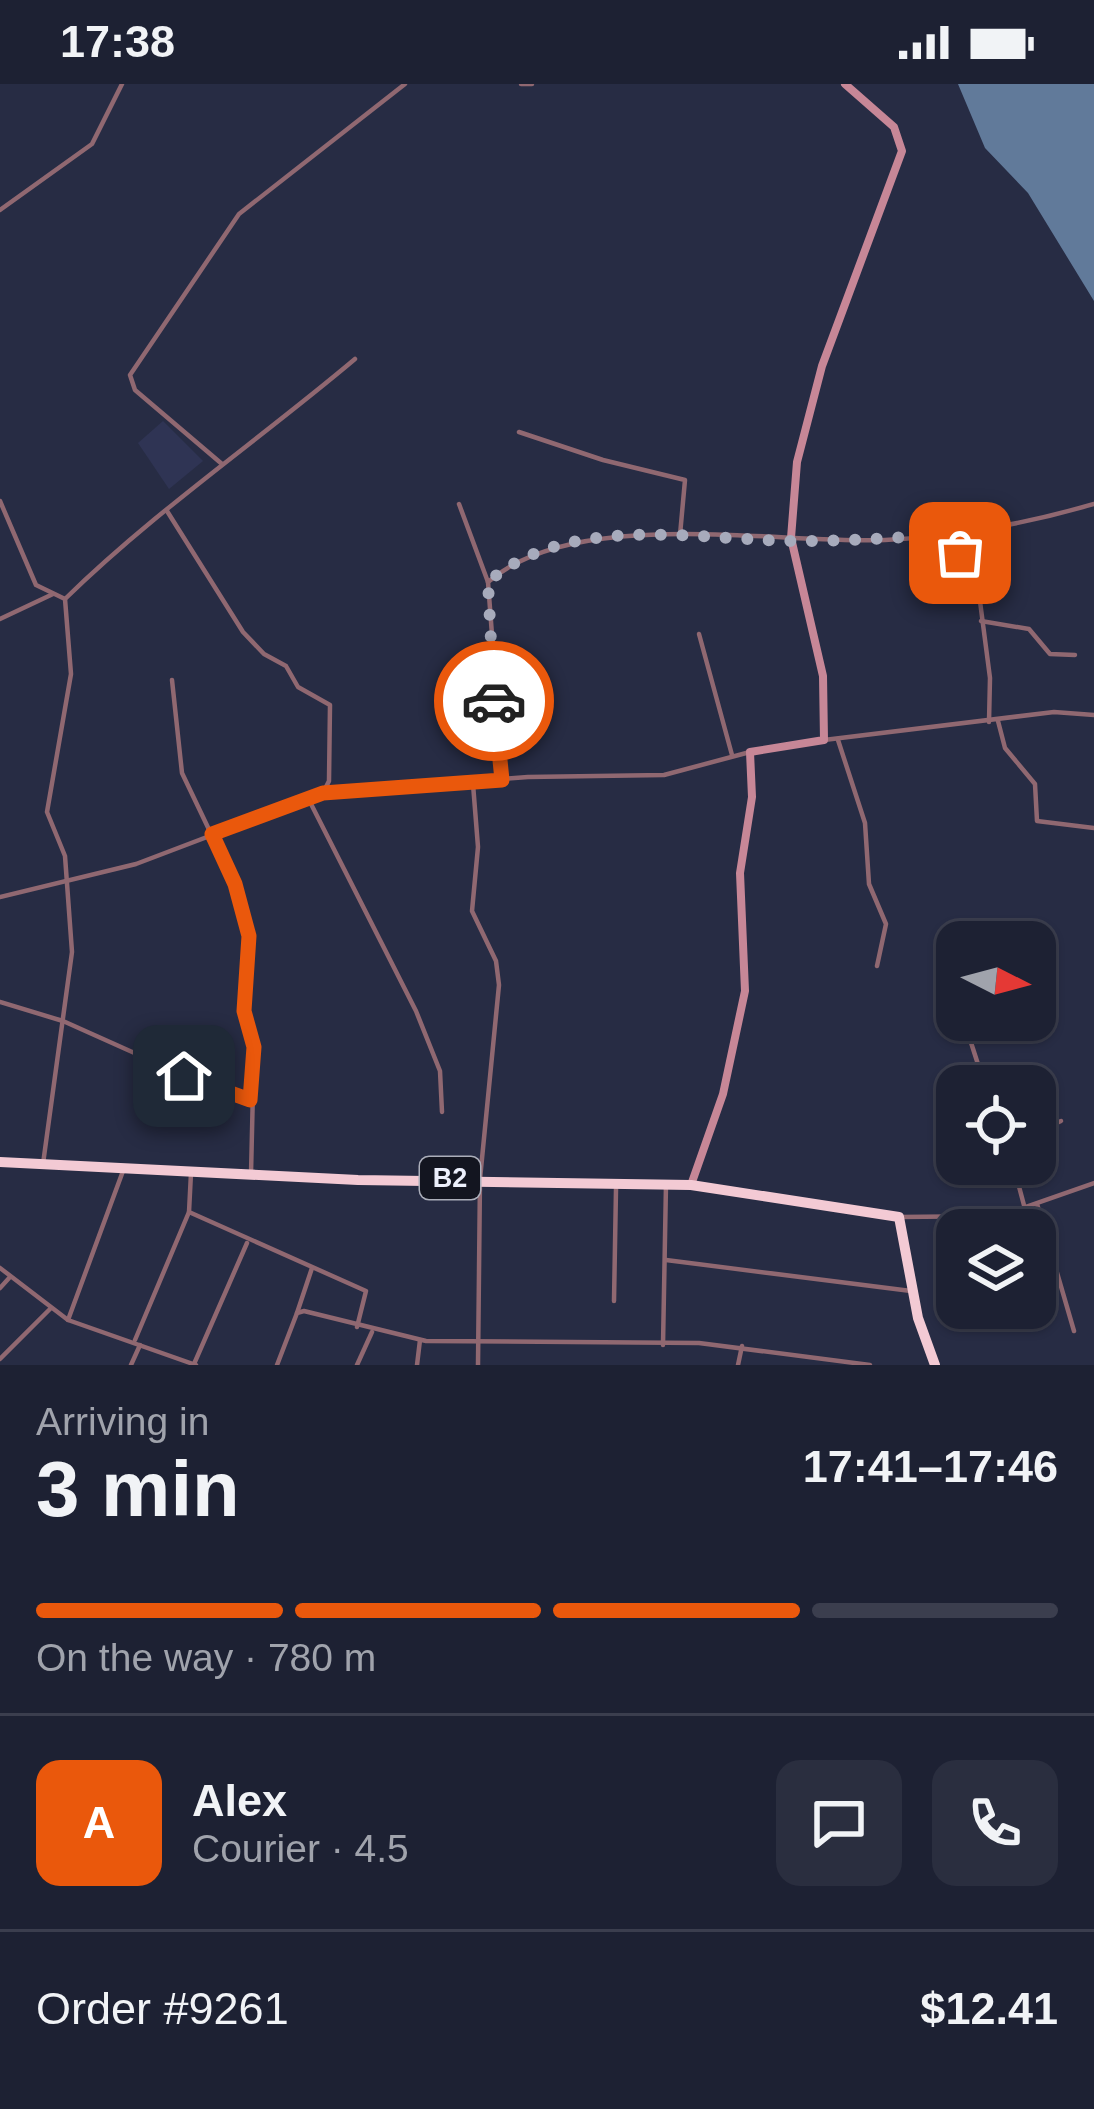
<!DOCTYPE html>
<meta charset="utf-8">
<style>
body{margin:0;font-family:Arial,sans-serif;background:#2a2e3f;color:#f1f3f6;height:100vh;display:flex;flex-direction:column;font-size:45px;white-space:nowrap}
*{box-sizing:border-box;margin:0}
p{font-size:39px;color:#a0a3ac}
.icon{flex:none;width:66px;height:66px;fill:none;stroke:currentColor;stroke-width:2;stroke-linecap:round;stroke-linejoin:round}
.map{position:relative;height:1281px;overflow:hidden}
.drawer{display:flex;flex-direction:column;background:#1d2133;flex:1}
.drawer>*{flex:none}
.needle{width:78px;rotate:96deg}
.tools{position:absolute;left:936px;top:837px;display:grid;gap:24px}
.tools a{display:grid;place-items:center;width:120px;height:120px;border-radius:24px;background:#1d2133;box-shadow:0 3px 9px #0004,0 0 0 3px #3b3e4e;font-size:60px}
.pin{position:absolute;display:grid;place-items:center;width:102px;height:102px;color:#fff;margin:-51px;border-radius:24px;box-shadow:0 6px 18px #0006}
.courier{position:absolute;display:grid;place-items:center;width:120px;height:120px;margin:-60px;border:9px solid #ea580c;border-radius:50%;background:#fff;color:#222;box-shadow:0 3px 15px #0007}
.head em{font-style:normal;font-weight:800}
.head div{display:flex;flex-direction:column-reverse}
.head{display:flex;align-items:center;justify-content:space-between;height:204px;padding:0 36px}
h1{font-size:78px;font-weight:800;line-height:90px}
.bar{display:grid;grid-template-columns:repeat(4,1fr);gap:18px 12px;align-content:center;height:144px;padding:0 36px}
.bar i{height:15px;border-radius:9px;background:#3b3e4e}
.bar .current{background:#ea580c}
.bar p{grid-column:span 4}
.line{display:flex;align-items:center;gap:30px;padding:0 36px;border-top:3px solid #3b3e4e}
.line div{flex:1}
.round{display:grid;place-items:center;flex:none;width:126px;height:126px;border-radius:24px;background:#2a2e3f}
.status{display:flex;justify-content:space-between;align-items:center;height:84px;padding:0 60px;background:#1d2133;direction:ltr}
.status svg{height:33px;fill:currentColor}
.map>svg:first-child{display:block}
.built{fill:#2f3454}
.water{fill:#617a9a}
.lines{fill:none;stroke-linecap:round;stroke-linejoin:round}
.street{stroke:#906871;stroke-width:4.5}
.secondary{stroke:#c78797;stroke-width:8}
.highway{stroke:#f3cad4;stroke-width:10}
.done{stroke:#a7abbc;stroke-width:12;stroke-dasharray:0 21.6}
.route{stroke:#ea580c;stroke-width:15}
.labels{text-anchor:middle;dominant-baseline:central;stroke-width:9;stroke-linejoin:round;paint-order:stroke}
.shield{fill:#131520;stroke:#abaeba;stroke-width:3}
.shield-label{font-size:27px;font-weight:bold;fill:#eceffc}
</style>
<div class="status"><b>17:38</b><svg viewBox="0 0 49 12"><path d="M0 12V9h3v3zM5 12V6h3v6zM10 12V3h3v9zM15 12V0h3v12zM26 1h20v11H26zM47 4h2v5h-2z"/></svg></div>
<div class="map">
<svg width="1094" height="1281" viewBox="0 0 1094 1281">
<rect width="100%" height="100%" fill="#272c44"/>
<!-- built -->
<polygon class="built" points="163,337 203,377 169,405 138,359"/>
<!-- water -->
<polygon class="water" points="958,0 1094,0 1094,217 1028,109 985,64"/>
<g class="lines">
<!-- street -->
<g class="street">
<polyline points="521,0 532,0"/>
<polyline points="0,126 92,60 122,0"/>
<polyline points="519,348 603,376 685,396 680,451"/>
<polyline points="222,380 135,306 130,291 239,130 405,0"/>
<polyline points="0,417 36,501 65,515 71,590 47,728 65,772 72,868 43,1080"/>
<polyline points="459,420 488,498 503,696"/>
<polyline points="167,427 243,548 264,570 286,582 298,603 330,621 329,697 323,709"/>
<polyline points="946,450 978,502 990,594 989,638"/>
<path d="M 488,498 C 576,422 774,460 885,456 C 953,453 1028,439 1094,420"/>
<path d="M 65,515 C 155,427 259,356 355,275"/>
<polyline points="0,535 53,510"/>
<polyline points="981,537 1029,545 1050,570 1075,571"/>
<polyline points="699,550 732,671"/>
<polyline points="172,596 182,689 235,800 249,852 244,927 254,963 251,1090"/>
<polyline points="998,637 1005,664 1035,700 1037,737 1094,744"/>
<polyline points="824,656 1054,628 1094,631"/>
<polyline points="838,656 865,739 869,800 886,840 877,882"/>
<polyline points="473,700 478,763 472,827 496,877 499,901 480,1095 478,1281"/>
<polyline points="309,716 416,927 440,987 442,1028"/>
<polyline points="0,813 136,780 323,709 528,693 664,691 750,668"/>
<polyline points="0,918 63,937 226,1010 251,1016"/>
<polyline points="966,943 985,1002"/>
<polyline points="1035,1049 1061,1037"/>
<polyline points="1013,1080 1025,1125"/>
<polyline points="191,1089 189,1128 366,1207 357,1243"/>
<polyline points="1037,1120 1074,1247"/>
<polyline points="899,1133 1000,1132 1094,1099"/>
<polyline points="666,1176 911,1207"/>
<polyline points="0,1184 68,1236 196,1281"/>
<polyline points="0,1204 10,1193"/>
<polyline points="614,1217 616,1105"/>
<polyline points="297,1229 312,1184"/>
<polyline points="68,1236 123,1087"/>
<polyline points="135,1256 189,1128"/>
<polyline points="663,1261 666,1100"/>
<polyline points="0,1275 51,1224"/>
<polyline points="194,1280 247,1159"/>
<polyline points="131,1281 140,1261"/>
<polyline points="277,1281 297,1229 304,1227 426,1257 699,1259 870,1281"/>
<polyline points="357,1281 372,1248"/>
<polyline points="417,1281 420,1256"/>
<polyline points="738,1281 742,1262"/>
</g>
<!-- secondary -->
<polyline class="secondary" points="691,1101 723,1010 745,907 740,789 752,713 750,668 824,656 823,592 791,454 797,378 822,282 902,67 894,43 845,0"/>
<!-- highway -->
<polyline class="highway" points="0,1078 358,1096 691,1101 899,1133 918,1234 935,1281"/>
</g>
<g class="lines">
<!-- done -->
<path class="done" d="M 494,617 L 488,498 C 570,427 703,457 800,457 C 849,457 898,454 946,450 L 960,469"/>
<!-- route -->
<polyline class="route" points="184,992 250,1016 254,963 244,927 249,852 235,800 212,750 323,709 502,696 494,617"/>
</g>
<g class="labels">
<!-- shield labels -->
<rect class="shield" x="420" y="1073" width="60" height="42" rx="9"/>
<g class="shield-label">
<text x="450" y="1094">B2</text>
</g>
</g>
</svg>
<div class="tools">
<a><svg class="needle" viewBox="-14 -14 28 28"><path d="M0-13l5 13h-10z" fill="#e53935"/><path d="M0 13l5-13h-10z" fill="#a0a3ac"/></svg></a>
<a><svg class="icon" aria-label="locate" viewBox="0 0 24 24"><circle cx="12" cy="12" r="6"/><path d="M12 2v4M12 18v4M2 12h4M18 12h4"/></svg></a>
<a><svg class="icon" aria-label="layers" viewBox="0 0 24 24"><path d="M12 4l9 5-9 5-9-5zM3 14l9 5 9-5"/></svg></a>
</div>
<div class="pin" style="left:960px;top:469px;background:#ea580c"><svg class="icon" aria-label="bag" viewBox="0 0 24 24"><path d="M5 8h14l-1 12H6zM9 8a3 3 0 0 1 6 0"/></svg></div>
<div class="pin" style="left:184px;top:992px;background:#1f2937"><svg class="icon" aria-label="home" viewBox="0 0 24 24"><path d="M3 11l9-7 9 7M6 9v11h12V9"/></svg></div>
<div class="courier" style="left:494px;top:617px"><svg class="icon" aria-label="car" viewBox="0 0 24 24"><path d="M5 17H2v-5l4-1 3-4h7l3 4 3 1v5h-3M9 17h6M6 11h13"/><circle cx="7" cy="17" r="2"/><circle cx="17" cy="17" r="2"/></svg></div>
</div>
<section class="drawer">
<div class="head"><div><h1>3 min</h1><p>Arriving in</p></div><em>17:41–17:46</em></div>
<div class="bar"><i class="current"></i><i class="current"></i><i class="current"></i><i></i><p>On the way · 780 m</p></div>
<div class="line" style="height:216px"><b class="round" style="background:#ea580c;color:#fff">A</b><div><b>Alex</b><p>Courier · 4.5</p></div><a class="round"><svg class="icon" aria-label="chat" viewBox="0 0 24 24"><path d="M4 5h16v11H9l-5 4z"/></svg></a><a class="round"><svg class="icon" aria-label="phone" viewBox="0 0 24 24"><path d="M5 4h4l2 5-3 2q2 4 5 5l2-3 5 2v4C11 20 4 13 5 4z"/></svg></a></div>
<div class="line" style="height:156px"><div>Order #9261</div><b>$12.41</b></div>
</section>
